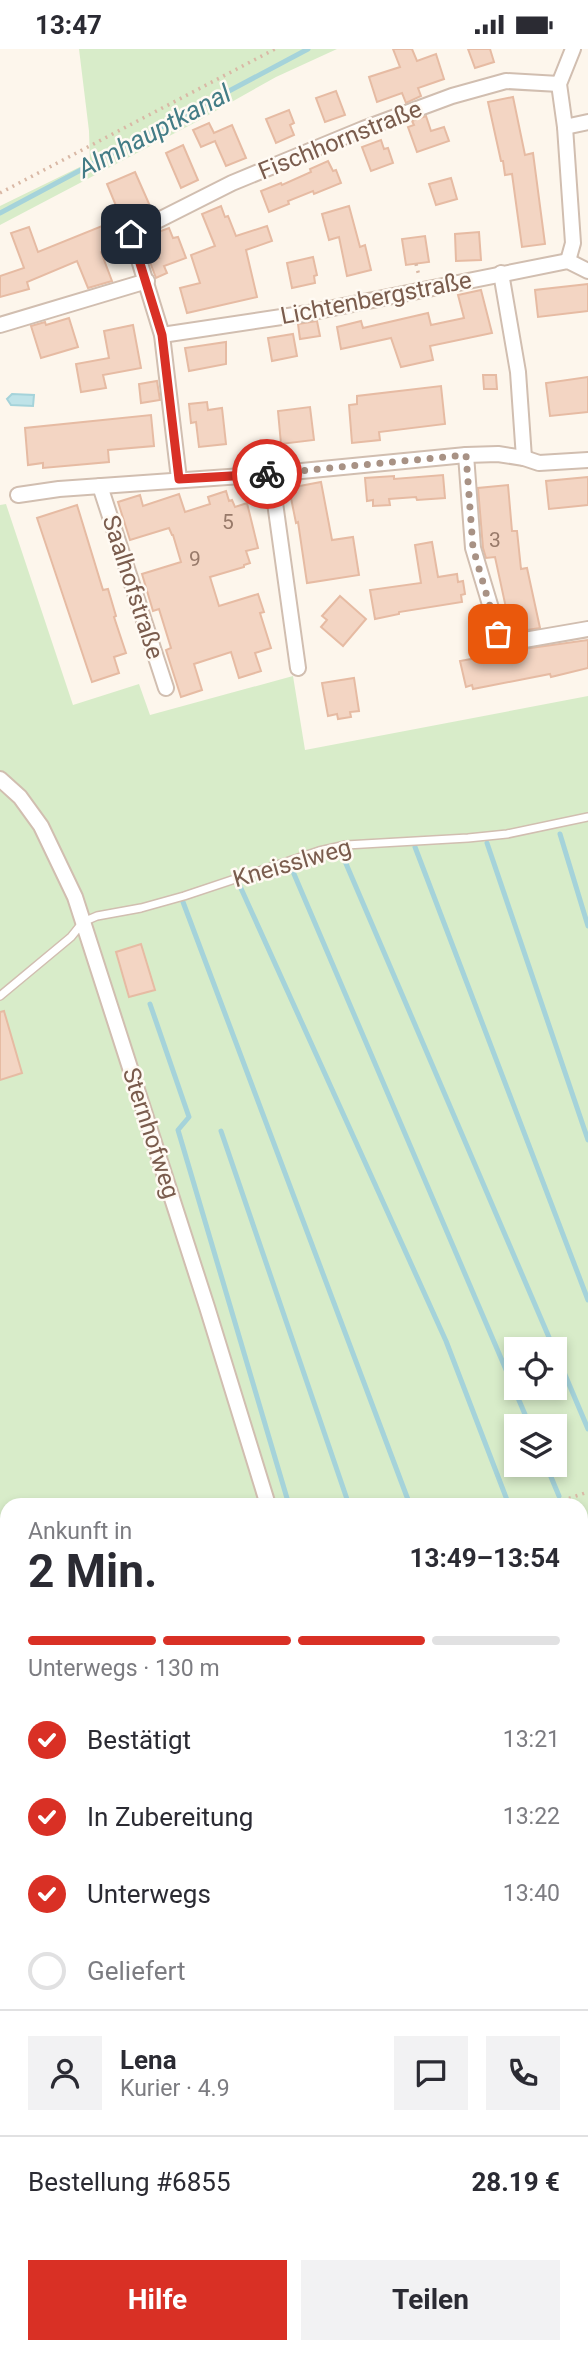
<!DOCTYPE html>
<html lang="de">
<meta charset="utf-8">
<style>
body{margin:0;font-family:Roboto,sans-serif;background:#f2f2f3;color:#2b2b33;height:100vh;display:flex;flex-direction:column;font-size:26px;white-space:nowrap}
*{box-sizing:border-box;margin:0}
p{font-size:23px;color:#7c7c81}
.icon{flex:none;width:38px;height:38px;fill:none;stroke:currentColor;stroke-width:2;stroke-linecap:round;stroke-linejoin:round}
.map{position:relative;flex:1;overflow:hidden}
.panel{position:absolute;left:0px;top:1449px;width:588px;height:856px;display:flex;flex-direction:column;background:#fff;border-radius:21px 21px 0 0;box-shadow:0 4px 10px #0003}
.panel>*{flex:none}
.buttons{position:absolute;left:504px;top:1288px;display:grid;gap:14px}
.buttons a{display:grid;place-items:center;width:63px;height:63px;border-radius:0px;background:#fff;box-shadow:0 4px 10px #0003;font-size:35px}
.pin{position:absolute;display:grid;place-items:center;width:60px;height:60px;color:#fff;margin:-30px;border-radius:14px;box-shadow:0 4px 10px #0006}
.courier{position:absolute;display:grid;place-items:center;width:70px;height:70px;margin:-35px;border:5px solid #d93025;border-radius:50%;background:#fff;color:#222;box-shadow:0 2px 9px #0007}
.headline em{font-style:normal;font-weight:700}
.headline div{display:flex;flex-direction:column-reverse}
.headline{display:flex;align-items:center;justify-content:space-between;height:119px;padding:0 28px}
h1{font-size:46px;font-weight:700;line-height:52px}
.bar{display:grid;grid-template-columns:repeat(4,1fr);gap:10px 7px;align-content:center;height:84px;padding:0 28px}
.bar i{height:9px;border-radius:5px;background:#e1e1e2}
.bar .current{background:#d93025}
.bar p{grid-column:span 4}
.line{display:flex;align-items:center;gap:18px;padding:0 28px;border-top:2px solid #e1e1e2}
.line div{flex:1}
.round{display:grid;place-items:center;flex:none;width:74px;height:74px;border-radius:0px;background:#f2f2f3}
ol{padding:0 28px;list-style:none}
li{display:flex;align-items:center;gap:21px;height:77px}
li p{margin-inline-start:auto}
li .icon{padding:7px;border-radius:50%;background:#d93025;color:#fff;stroke-width:4}
li:last-child{color:#7c7c81}
li i{width:38px;height:38px;border:4px solid #e1e1e2;border-radius:50%}
.primary-button{display:flex;gap:14px;margin-top:auto;padding:14px 28px}
.primary-button a{flex:1;height:80px;border-radius:0px;background:#d93025;color:#fff;font-size:28px;font-weight:700;line-height:80px;text-align:center}
.primary-button a+a{background:#f2f2f3;color:#2b2b33}
.status{display:flex;justify-content:space-between;align-items:center;height:49px;padding:0 35px;background:#fff;direction:ltr}
.status svg{height:19px;fill:currentColor}
.map>svg:first-child{display:block}
.green{fill:#d8ecc9;fill-rule:evenodd}
.water{fill:#bfe3e8;stroke:#a5d3da;stroke-width:2}
.lines{fill:none;stroke-linecap:round;stroke-linejoin:round}
.stream{stroke:#a5d3da;stroke-width:5}
.building{fill:#f3d5c3;stroke:#e6bba3;stroke-width:2}
.lane-casing{stroke:#d1beb0;stroke-width:10}
.street-casing{stroke:#d1beb0;stroke-width:18}
.path{stroke:#d9b8a5;stroke-width:3.5;stroke-dasharray:2 5;stroke-linecap:butt}
.lane{stroke:#fff;stroke-width:7}
.street{stroke:#fff;stroke-width:14}
.done{stroke:#a89285;stroke-width:7;stroke-dasharray:0 12.6}
.route{stroke:#d93025;stroke-width:9}
.labels{text-anchor:middle;dominant-baseline:central;stroke-width:5;stroke-linejoin:round;paint-order:stroke}
.number-label{font-size:21px;fill:#987a6a}
.street-label{font-size:24px;fill:#7a5c4d;stroke:#fffaf3}
.water-label{font-size:26px;font-style:italic;fill:#437c86;stroke:#fffaf3}
</style>
<div class="status"><b>13:47</b><svg viewBox="0 0 49 12"><path d="M0 12V9h3v3zM5 12V6h3v6zM10 12V3h3v9zM15 12V0h3v12zM26 1h20v11H26zM47 4h2v5h-2z"/></svg></div>
<div class="map">
<svg width="588" height="2304" viewBox="0 0 588 2304">
<rect width="100%" height="100%" fill="#fdf6ec"/>
<!-- green -->
<g class="green">
<polygon points="79,0 337,0 276,28 194,74 0,176 0,157 90,113 89,82"/>
<path d="M 6,455 L 73,656 L 139,635 L 150,666 L 293,627 L 305,701 L 588,647 L 588,2304 L 0,2304 L 0,456 ZM 516,1300 L 555,1300 L 555,1339 L 516,1339 ZM 516,1377 L 555,1377 L 555,1416 L 516,1416 ZM 7,1456 L 581,1456 L 581,2298 L 7,2298 Z"/>
</g>
<!-- water -->
<polygon class="water" points="12,345 34,346 33,357 11,356 7,350"/>
<g class="lines">
<!-- stream -->
<g class="stream">
<polyline points="0,164 308,0"/>
<polyline points="560,785 588,877"/>
<polyline points="487,794 588,1091"/>
<polyline points="415,798 588,1251"/>
<polyline points="341,803 554,1300"/>
<polyline points="291,818 530,1377"/>
<polyline points="239,835 446,1292 509,1456"/>
<polyline points="183,853 410,1456"/>
<polyline points="150,955 189,1068 178,1081 289,1456"/>
<polyline points="221,1082 349,1456"/>
<polyline points="555,1302 588,1380"/>
<polyline points="546,1416 559,1447"/>
<polyline points="581,1503 588,1521"/>
<polyline points="581,1643 588,1661"/>
<polyline points="0,1701 7,1732"/>
<polyline points="581,1728 588,1725"/>
<polyline points="0,1955 7,1953"/>
<polyline points="581,2186 588,2187"/>
<polyline points="581,2231 588,2233"/>
<polyline points="38,2304 38,2298"/>
<polyline points="71,2304 72,2298"/>
<polyline points="106,2304 106,2298"/>
<polyline points="148,2304 148,2298"/>
<polyline points="186,2304 187,2298"/>
<polyline points="351,2304 351,2298"/>
</g>
</g>
<!-- building -->
<g class="building">
<polygon points="393,0 412,0 417,12 436,5 444,30 418,39 421,47 406,54 402,44 377,53 369,28 400,18"/>
<polygon points="468,0 490,0 494,13 475,19"/>
<polygon points="336,42 345,66 325,73 316,49"/>
<polygon points="513,48 525,106 533,104 545,195 522,198 512,125 505,126 503,112 501,112 488,53"/>
<polygon points="289,61 294,74 290,76 294,86 276,94 266,70"/>
<polygon points="426,67 431,82 444,78 449,92 417,103 408,78 414,76 412,72"/>
<polygon points="209,74 214,84 232,76 246,109 226,117 215,92 201,98 193,81"/>
<polygon points="381,91 384,100 388,99 393,114 371,122 362,98"/>
<polygon points="183,96 198,131 181,139 166,104"/>
<polygon points="328,112 333,122 336,121 341,134 314,145 313,142 288,152 289,155 269,163 261,142 281,134 282,136 311,123 310,120"/>
<polygon points="135,123 150,157 121,169 107,135"/>
<polygon points="451,129 457,150 436,156 429,135"/>
<polygon points="221,157 225,168 228,167 236,187 267,177 272,192 246,201 257,248 187,264 180,239 200,234 191,206 215,197 202,165"/>
<polygon points="349,157 360,198 365,196 371,221 347,227 339,188 329,191 322,165"/>
<polygon points="107,175 116,196 101,203 112,232 88,239 77,212 27,233 29,240 0,248 0,227 24,219 11,184 29,178 38,203"/>
<polygon points="169,179 173,189 178,188 186,209 164,217 167,224 156,229 150,213 159,209 150,186"/>
<polygon points="479,183 481,211 456,212 455,185"/>
<polygon points="425,187 429,213 406,216 402,190"/>
<polygon points="313,208 317,226 314,227 315,234 292,239 287,214"/>
<polygon points="588,235 588,262 538,268 535,241"/>
<polygon points="481,241 492,284 430,297 433,311 401,318 391,289 341,300 337,278 361,272 363,279 428,264 431,276 464,269 458,246"/>
<polygon points="69,269 78,298 41,309 31,277 45,273 46,276"/>
<polygon points="317,272 320,287 300,290 298,275"/>
<polygon points="133,276 141,319 103,326 106,339 81,343 76,315 109,309 104,282"/>
<polygon points="293,285 297,307 272,312 268,289"/>
<polygon points="226,293 226,315 189,322 185,299"/>
<polygon points="483,326 496,326 497,340 484,340"/>
<polygon points="588,328 588,363 550,367 546,334"/>
<polygon points="157,332 160,351 141,354 139,335"/>
<polygon points="441,337 445,375 379,383 380,391 352,394 349,356 357,355 357,347"/>
<polygon points="207,353 208,361 222,359 226,395 199,398 196,373 191,374 189,355"/>
<polygon points="310,358 314,391 281,395 278,362"/>
<polygon points="151,366 154,397 108,401 109,413 43,419 43,414 28,416 25,379"/>
<polygon points="443,426 445,449 417,451 416,448 389,450 390,456 373,457 373,451 367,452 365,429 394,427 394,430"/>
<polygon points="588,428 588,456 549,460 546,432"/>
<polygon points="321,433 332,491 353,488 359,526 307,534 298,473 296,474 289,439"/>
<polygon points="508,436 512,482 517,482 521,520 527,519 540,579 514,583 511,582 495,508 486,509 483,499 478,439"/>
<polygon points="226,442 229,452 232,451 235,458 247,454 258,499 246,502 250,514 244,516 244,518 210,528 219,557 258,545 264,563 260,564 271,599 255,604 261,622 239,629 231,603 194,615 202,641 181,648 166,601 171,599 159,560 153,562 142,525 181,513 173,486 172,486 169,479 130,491 118,453 140,446 143,457 179,445 185,463 210,455 208,448"/>
<polygon points="77,456 103,541 108,540 116,567 114,568 126,604 114,608 119,624 92,633 37,469"/>
<polygon points="432,493 438,528 457,525 458,533 463,532 465,545 461,546 462,553 399,563 399,565 375,570 370,541 421,534 415,496"/>
<polygon points="340,547 366,570 343,597 321,578 327,571 322,567"/>
<polygon points="588,591 588,619 551,628 550,625 473,640 472,636 466,638 460,612 477,609 478,612 497,609 496,605 509,602"/>
<polygon points="354,629 359,662 350,663 351,668 338,670 337,665 328,667 322,634"/>
<polygon points="141,895 155,941 129,948 116,903"/>
<polygon points="4,962 22,1024 0,1031 0,963"/>
</g>
<g class="lines">
<defs>
<polyline id="lane" points="0,947 71,888 83,873 97,867 141,859 184,847 319,802 346,796 468,789 507,785 588,768"/>
<g id="street">
<polyline points="565,78 588,73"/>
<polyline points="568,212 573,194 565,78 559,35 573,0"/>
<polyline points="501,224 518,323 524,409"/>
<polyline points="0,276 147,232"/>
<polyline points="162,286 308,264 568,212 588,222"/>
<polyline points="466,406 473,499 500,589 513,593 588,580"/>
<polyline points="271,425 298,619"/>
<polyline points="179,430 162,286 131,185 232,134 363,80 452,47 506,32 559,35"/>
<polyline points="100,437 166,639"/>
<polyline points="18,446 59,440 271,425 466,406 498,405 524,409 539,414 588,411"/>
<polyline points="0,730 20,748 41,777 75,848 207,1258 268,1456"/>
<polyline points="524,2298 524,2304"/>
</g>
</defs>
<!-- lane casing -->
<use href="#lane" class="lane-casing"/>
<!-- street casing -->
<use href="#street" class="street-casing"/>
<!-- path -->
<g class="path">
<polyline points="0,144 275,0"/>
<polyline points="416,215 419,227"/>
<polyline points="549,1456 588,1443"/>
<polyline points="581,1965 588,1966"/>
</g>
<!-- lane -->
<use href="#lane" class="lane"/>
<!-- street -->
<use href="#street" class="street"/>
</g>
<g class="lines">
<!-- done -->
<polyline class="done" points="267,425 466,406 473,499 498,585"/>
<!-- route -->
<polyline class="route" points="131,185 162,286 179,430 267,425"/>
</g>
<g class="labels">
<!-- number labels -->
<g class="number-label">
<text x="228" y="473">5</text>
<text x="495" y="491">3</text>
<text x="195" y="510">9</text>
</g>
<!-- street labels -->
<g class="street-label">
<text transform="translate(340 91) rotate(-22)">Fischhornstraße</text>
<text transform="translate(376 249) rotate(-11)">Lichtenbergstraße</text>
<text transform="translate(133 538) rotate(72)">Saalhofstraße</text>
<text transform="translate(292 814) rotate(-16)">Kneisslweg</text>
<text transform="translate(151 1084) rotate(72)">Sternhofweg</text>
</g>
<!-- water labels -->
<g class="water-label">
<text transform="translate(154 82) rotate(-28)">Almhauptkanal</text>
</g>
</g>
</svg>
<div class="buttons">
<a><svg class="icon" aria-label="locate" viewBox="0 0 24 24"><circle cx="12" cy="12" r="6"/><path d="M12 2v4M12 18v4M2 12h4M18 12h4"/></svg></a>
<a><svg class="icon" aria-label="layers" viewBox="0 0 24 24"><path d="M12 4l9 5-9 5-9-5zM3 14l9 5 9-5"/></svg></a>
</div>
<div class="pin" style="left:498px;top:585px;background:#ea580c"><svg class="icon" aria-label="bag" viewBox="0 0 24 24"><path d="M5 8h14l-1 12H6zM9 8a3 3 0 0 1 6 0"/></svg></div>
<div class="pin" style="left:131px;top:185px;background:#1f2937"><svg class="icon" aria-label="home" viewBox="0 0 24 24"><path d="M3 11l9-7 9 7M6 9v11h12V9"/></svg></div>
<div class="courier" style="left:267px;top:425px"><svg class="icon" aria-label="bike" viewBox="0 0 24 24"><circle cx="6" cy="16" r="4"/><circle cx="18" cy="16" r="4"/><path d="M6 16l4-8h5l3 8M10 8l3 8H6M13 5h3"/></svg></div>
<section class="panel">
<div class="headline"><div><h1>2 Min.</h1><p>Ankunft in</p></div><em>13:49–13:54</em></div>
<div class="bar"><i class="current"></i><i class="current"></i><i class="current"></i><i></i><p>Unterwegs · 130 m</p></div>
<ol>
<li><svg class="icon" aria-label="check" viewBox="0 0 24 24"><path d="M5 12l5 5 9-10"/></svg>Bestätigt<p>13:21</p></li>
<li><svg class="icon" aria-label="check" viewBox="0 0 24 24"><path d="M5 12l5 5 9-10"/></svg>In Zubereitung<p>13:22</p></li>
<li><svg class="icon" aria-label="check" viewBox="0 0 24 24"><path d="M5 12l5 5 9-10"/></svg>Unterwegs<p>13:40</p></li>
<li><i></i>Geliefert</li>
</ol>
<div class="line" style="height:126px"><a class="round"><svg class="icon" aria-label="person" viewBox="0 0 24 24"><circle cx="12" cy="8" r="4"/><path d="M4 21q1-7 8-7t8 7"/></svg></a><div><b>Lena</b><p>Kurier · 4.9</p></div><a class="round"><svg class="icon" aria-label="chat" viewBox="0 0 24 24"><path d="M4 5h16v11H9l-5 4z"/></svg></a><a class="round"><svg class="icon" aria-label="phone" viewBox="0 0 24 24"><path d="M5 4h4l2 5-3 2q2 4 5 5l2-3 5 2v4C11 20 4 13 5 4z"/></svg></a></div>
<div class="line" style="height:91px"><div>Bestellung #6855</div><b>28.19 €</b></div>
<div class="primary-button"><a>Hilfe</a><a>Teilen</a></div>
</section>
</div>
